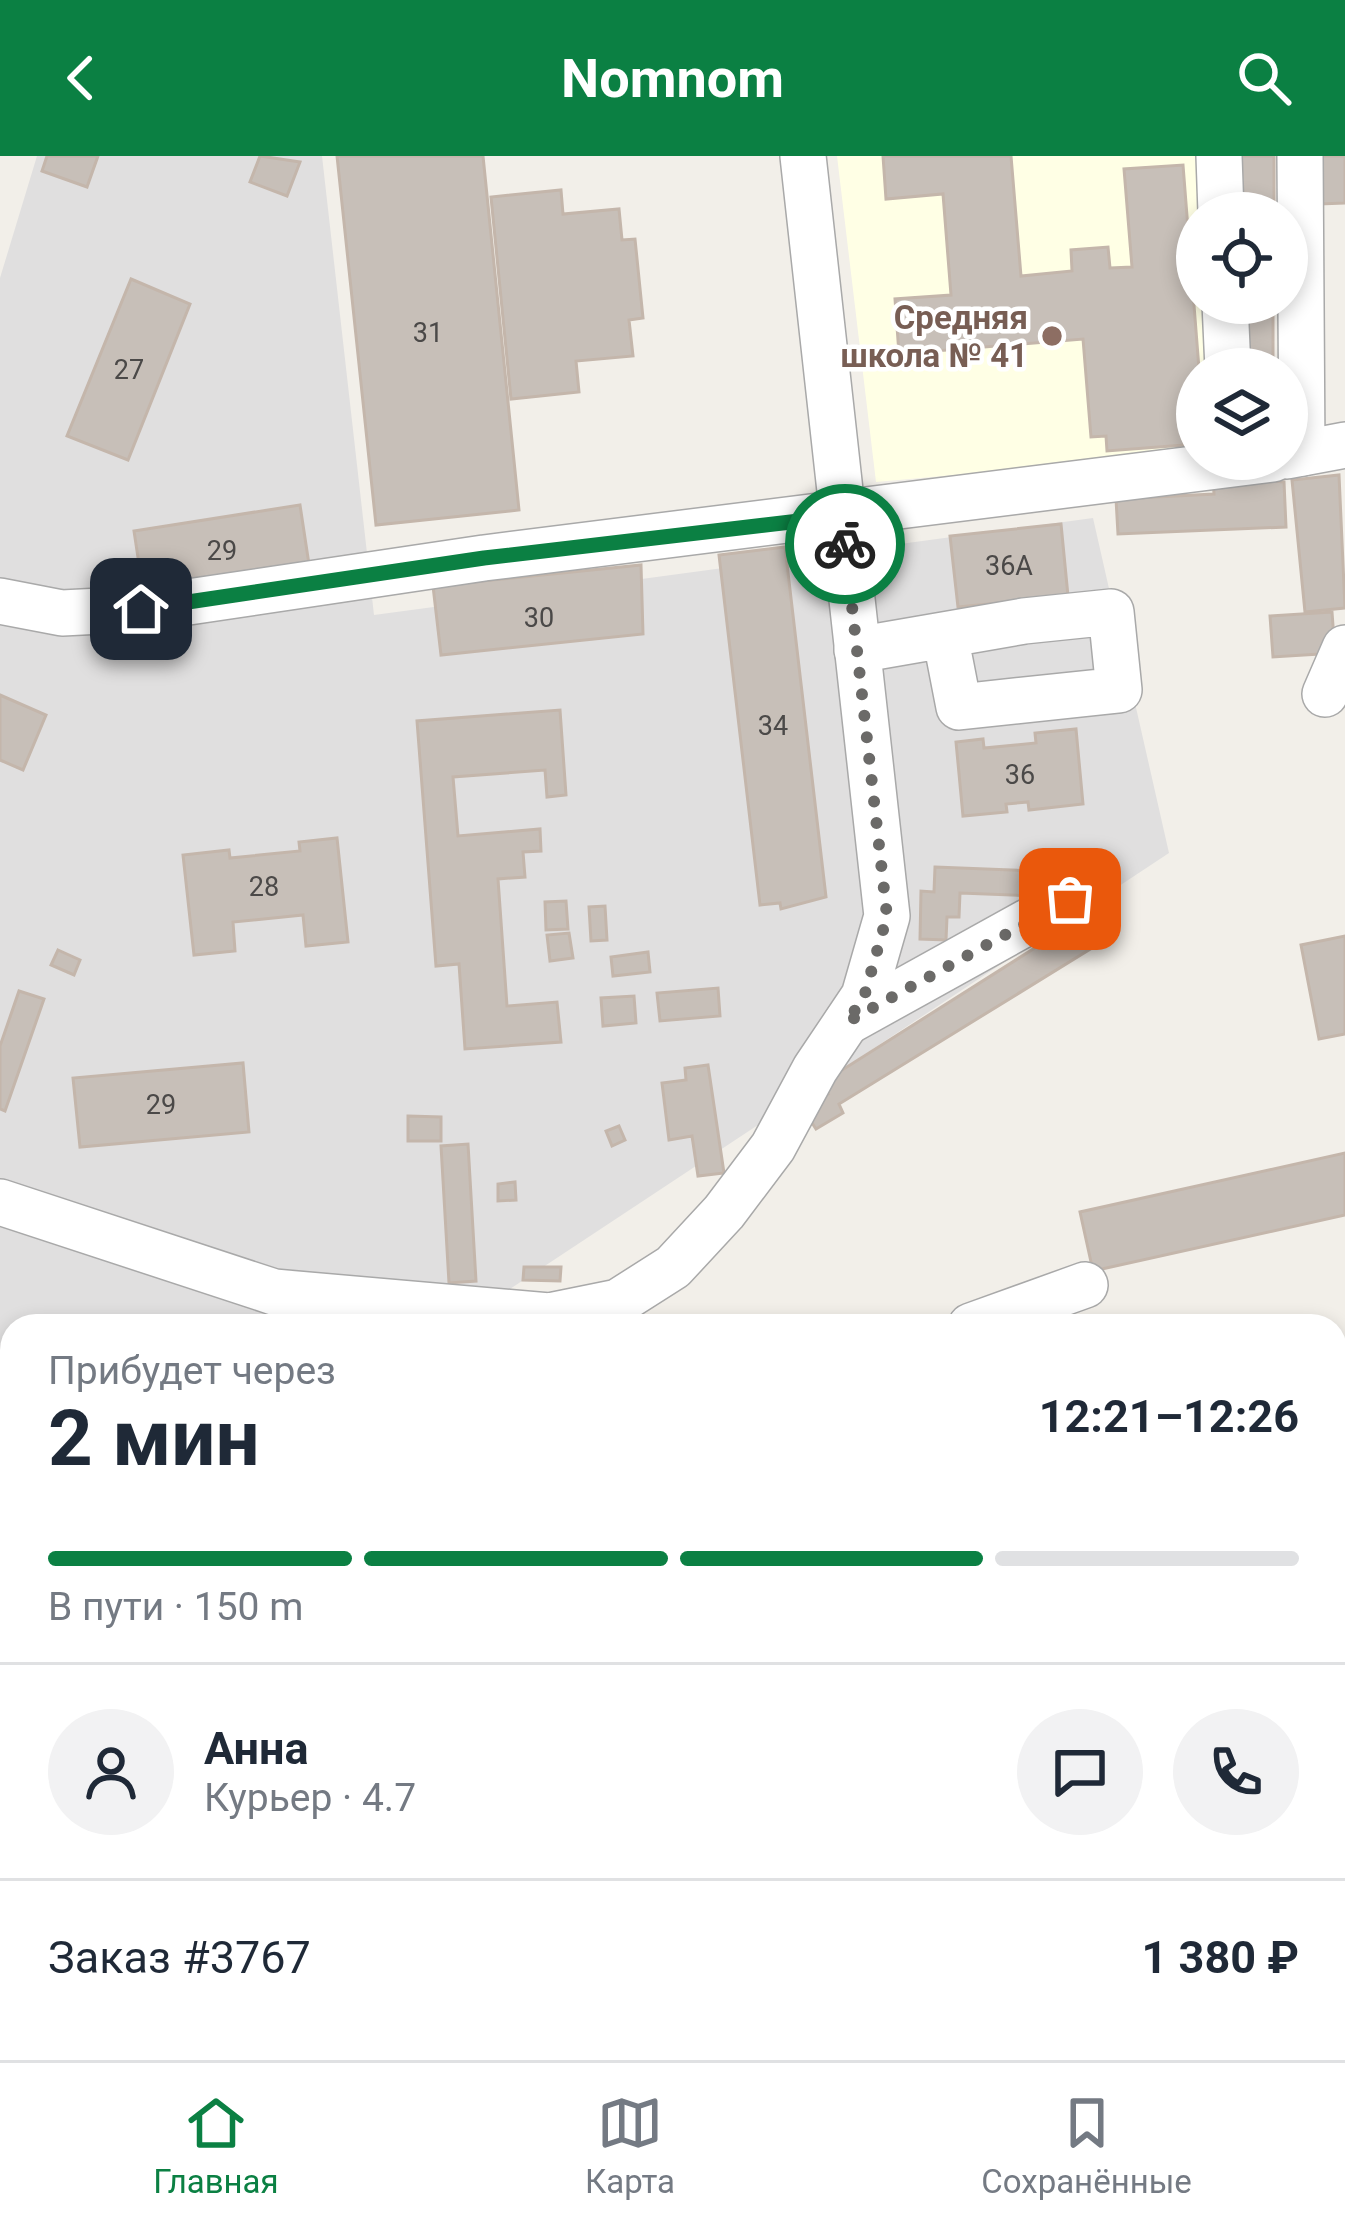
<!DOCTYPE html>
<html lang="ru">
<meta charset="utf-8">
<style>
body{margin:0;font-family:Roboto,sans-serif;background:#f2f2f3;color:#1f2937;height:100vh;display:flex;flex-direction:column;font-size:45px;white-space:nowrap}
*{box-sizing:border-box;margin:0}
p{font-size:39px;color:#747a83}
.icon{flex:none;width:66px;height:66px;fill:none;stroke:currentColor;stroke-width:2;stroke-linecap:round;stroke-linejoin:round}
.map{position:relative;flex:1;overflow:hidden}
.panel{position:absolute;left:0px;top:1158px;width:1347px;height:747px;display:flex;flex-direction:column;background:#fff;border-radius:36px 36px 0 0;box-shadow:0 6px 18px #0003}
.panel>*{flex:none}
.controls{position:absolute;left:1176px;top:36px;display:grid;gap:24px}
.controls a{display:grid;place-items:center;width:132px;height:132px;border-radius:50%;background:#fff;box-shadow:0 6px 18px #0003;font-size:60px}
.pin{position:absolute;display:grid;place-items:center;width:102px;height:102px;color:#fff;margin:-51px;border-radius:24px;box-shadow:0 6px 18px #0006}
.courier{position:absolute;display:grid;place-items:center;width:120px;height:120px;margin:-60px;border:9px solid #0b8043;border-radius:50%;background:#fff;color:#222;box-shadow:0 3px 15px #0007}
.head em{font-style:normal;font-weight:700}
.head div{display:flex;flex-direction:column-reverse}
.head{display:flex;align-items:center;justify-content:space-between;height:204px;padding:0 48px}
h1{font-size:78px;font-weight:700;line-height:90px}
.bar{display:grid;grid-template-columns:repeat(4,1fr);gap:18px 12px;align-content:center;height:144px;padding:0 48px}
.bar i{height:15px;border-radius:9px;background:#e0e1e3}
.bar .on{background:#0b8043}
.bar p{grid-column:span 4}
.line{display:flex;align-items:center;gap:30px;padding:0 48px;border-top:3px solid #e0e1e3}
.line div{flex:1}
.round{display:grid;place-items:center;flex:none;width:126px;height:126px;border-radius:63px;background:#f2f2f3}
header{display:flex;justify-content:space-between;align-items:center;height:156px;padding:0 48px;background:#0b8043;color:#fff;font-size:54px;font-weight:700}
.tabs{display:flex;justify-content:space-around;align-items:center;height:168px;border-top:3px solid #e0e1e3;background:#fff;font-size:33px;color:#747a83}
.tabs a{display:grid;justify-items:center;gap:6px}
.tabs .on{color:#0b8043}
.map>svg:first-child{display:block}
.residential{fill:#e0dfdf}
.education{fill:#ffffe5}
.building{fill:#c7bfb8;stroke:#c4b6ab;stroke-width:3}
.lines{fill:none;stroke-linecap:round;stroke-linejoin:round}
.minor-casing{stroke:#a9a9a9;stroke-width:48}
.minor{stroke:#fff;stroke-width:45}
.rail{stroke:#707070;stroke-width:9;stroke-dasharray:24 24;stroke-linecap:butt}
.done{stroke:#6b6a68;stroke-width:12;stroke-dasharray:0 21.6}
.route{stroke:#0b8043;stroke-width:15}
.education-dot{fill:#8d6e63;stroke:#fff;stroke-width:4.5}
.labels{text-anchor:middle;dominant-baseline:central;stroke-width:9;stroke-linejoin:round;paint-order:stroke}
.number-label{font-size:27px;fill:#4b4948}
.education-label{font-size:33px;font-weight:bold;fill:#785e54;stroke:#fff;text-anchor:end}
</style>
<header><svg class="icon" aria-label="back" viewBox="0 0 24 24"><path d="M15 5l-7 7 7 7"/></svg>Nomnom<svg class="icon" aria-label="search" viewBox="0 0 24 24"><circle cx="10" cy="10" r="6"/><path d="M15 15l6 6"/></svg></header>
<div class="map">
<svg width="1345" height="1904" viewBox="0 0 1345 1904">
<rect width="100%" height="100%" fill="#f2efe9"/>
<!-- residential -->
<polygon class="residential" points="37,0 322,0 374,459 1093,362 1169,697 454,1170 12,1170 12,1307 0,1307 0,122"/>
<!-- education -->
<polygon class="education" points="837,0 1236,0 1239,57 1197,57 1197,147 1244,147 1247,213 1197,213 1197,297 876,326"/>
<!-- building -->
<g class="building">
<polygon points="47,0 98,0 87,31 42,15"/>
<polygon points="260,0 300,6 287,40 250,26"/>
<polygon points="337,0 483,0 519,354 376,369"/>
<polygon points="883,0 1011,0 1021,120 1072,115 1071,94 1108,91 1110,112 1132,111 1124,13 1183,9 1199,213 1197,288 1107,295 1106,280 1091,281 1083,183 899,198 895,143 951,139 943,38 886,43"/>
<polygon points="1236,0 1274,0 1274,53 1291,54 1239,57"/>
<polygon points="1318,0 1345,0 1345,47 1320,48"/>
<polygon points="561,34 563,58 619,53 622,84 635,83 643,162 629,164 633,200 576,205 579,236 511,243 491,41"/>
<polygon points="131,123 190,148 128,304 67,280"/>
<polygon points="1244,147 1273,147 1273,213 1247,213"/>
<polygon points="1339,319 1345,452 1305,456 1292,324"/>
<polygon points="1213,320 1284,326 1286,371 1118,378 1116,343 1214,338"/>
<polygon points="300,349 310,415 144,441 134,375"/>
<polygon points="1061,368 1068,440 958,451 950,380"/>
<polygon points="785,391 826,741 781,753 780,747 760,749 719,399"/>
<polygon points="641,409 643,478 441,499 433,430"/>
<polygon points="1332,456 1335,497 1273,501 1270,460"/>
<polygon points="0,539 46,559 23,614 0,604"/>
<polygon points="560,554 566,639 547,641 545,614 453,621 458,680 540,673 541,695 523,696 525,721 498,723 507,850 557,846 561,886 465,893 459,808 436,810 417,565"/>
<polygon points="1076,573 1083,648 1029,654 1028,646 1006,648 1007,656 963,660 956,586 983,583 984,592 1036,587 1035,577"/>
<polygon points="337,682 348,786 306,790 303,759 233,766 235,795 194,799 183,699 229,694 230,702 300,695 299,686"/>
<polygon points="935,711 1089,717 1089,742 960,737 959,761 947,761 946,784 920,783 921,735 934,736"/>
<polygon points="566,745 568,773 546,774 545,746"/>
<polygon points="605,750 607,784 591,785 589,751"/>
<polygon points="1090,757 1105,784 839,948 843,957 816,973 803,953 828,938 820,928"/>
<polygon points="569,777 573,802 550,805 547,779"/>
<polygon points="1345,780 1345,878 1319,883 1301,789"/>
<polygon points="58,794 80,804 74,819 51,809"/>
<polygon points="648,796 650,816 613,820 611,801"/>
<polygon points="718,832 720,860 660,865 657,837"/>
<polygon points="19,835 44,843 5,955 0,953 0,890"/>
<polygon points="634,840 636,867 603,870 601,842"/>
<polygon points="243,907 249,976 80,991 73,922"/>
<polygon points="708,909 724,1017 698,1020 692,980 669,984 662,927 686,924 685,912"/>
<polygon points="408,960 441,961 441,985 408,985"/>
<polygon points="619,970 625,984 612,990 606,975"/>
<polygon points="468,988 476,1125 449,1127 441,990"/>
<polygon points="1345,997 1345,1059 1093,1115 1080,1056"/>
<polygon points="515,1026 516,1044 498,1045 498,1028"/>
<polygon points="524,1111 561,1111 560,1125 523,1124"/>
<polygon points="6,1321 12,1355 0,1358 0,1322"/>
<polygon points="0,1380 12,1427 12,1461 0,1464"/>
</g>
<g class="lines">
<defs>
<g id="minor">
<polyline points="1219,0 1221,57"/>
<polyline points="1300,0 1302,297"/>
<polyline points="1225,147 1228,213"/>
<polyline points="1287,300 1345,289"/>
<polyline points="0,445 62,457 141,453 484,402 1273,303"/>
<polyline points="857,494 1024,465 1111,456 1119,534 959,551 945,479"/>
<polyline points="1325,538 1345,492"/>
<polyline points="847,866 1069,743"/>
<polyline points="0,1046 274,1136 549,1160 618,1146 673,1111 724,1056 773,991 815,913 864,840 887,760 803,0"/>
<polyline points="971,1170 1085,1129"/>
</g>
</defs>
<!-- minor casing -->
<use href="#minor" class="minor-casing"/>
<!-- minor -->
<use href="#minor" class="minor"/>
<!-- rail -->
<g class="rail">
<polyline points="1335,1574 1345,1572"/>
<polyline points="0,1833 12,1831"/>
</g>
</g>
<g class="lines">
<!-- done -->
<polyline class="done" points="845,388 887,760 864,841 847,866 1070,743"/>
<!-- route -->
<polyline class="route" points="141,453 484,402 842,360 845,388"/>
</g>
<!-- markers -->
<circle class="education-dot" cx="1052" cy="180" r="12"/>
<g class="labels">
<!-- number labels -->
<g class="number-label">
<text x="428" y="177">31</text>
<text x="129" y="214">27</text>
<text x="222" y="395">29</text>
<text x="1009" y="410">36А</text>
<text x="539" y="462">30</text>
<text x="773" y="570">34</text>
<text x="1020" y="619">36</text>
<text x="264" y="731">28</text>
<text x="161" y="949">29</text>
</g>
<!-- education labels -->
<g class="education-label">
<text x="1028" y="161">Средняя<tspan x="1028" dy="38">школа № 41</tspan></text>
</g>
</g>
</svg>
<div class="controls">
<a><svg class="icon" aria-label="locate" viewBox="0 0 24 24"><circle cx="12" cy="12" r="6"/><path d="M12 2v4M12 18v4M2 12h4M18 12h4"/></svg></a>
<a><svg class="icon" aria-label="layers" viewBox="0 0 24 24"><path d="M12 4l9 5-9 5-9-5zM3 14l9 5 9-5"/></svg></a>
</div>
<div class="pin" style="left:1070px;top:743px;background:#ea580c"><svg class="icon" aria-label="bag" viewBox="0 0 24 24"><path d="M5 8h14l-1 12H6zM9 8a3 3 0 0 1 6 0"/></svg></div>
<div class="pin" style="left:141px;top:453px;background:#1f2937"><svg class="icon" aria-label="home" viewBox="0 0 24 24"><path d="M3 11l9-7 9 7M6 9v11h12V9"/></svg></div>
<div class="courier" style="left:845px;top:388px"><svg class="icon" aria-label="bike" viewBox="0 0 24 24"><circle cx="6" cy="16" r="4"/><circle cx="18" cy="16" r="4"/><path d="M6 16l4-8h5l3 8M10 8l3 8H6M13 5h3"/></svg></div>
<section class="panel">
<div class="head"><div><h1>2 мин</h1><p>Прибудет через</p></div><em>12:21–12:26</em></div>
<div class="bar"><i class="on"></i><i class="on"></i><i class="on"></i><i></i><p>В пути · 150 m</p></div>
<div class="line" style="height:216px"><a class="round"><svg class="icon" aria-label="person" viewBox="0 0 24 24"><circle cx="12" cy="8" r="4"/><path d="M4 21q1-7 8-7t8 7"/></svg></a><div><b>Анна</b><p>Курьер · 4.7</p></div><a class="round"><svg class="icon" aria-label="chat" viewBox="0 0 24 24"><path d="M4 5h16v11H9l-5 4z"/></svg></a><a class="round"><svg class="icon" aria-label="phone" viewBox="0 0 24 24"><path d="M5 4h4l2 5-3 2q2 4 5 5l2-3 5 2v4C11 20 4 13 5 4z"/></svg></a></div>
<div class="line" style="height:156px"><div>Заказ #3767</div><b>1 380 ₽</b></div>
</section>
</div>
<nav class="tabs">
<a class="on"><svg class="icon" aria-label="home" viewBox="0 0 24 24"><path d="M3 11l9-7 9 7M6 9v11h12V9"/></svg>Главная</a>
<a><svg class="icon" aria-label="map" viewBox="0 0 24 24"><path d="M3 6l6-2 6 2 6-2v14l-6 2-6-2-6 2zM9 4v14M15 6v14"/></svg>Карта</a>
<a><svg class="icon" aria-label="saved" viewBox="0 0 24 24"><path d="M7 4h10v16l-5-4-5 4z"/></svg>Сохранённые</a>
</nav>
